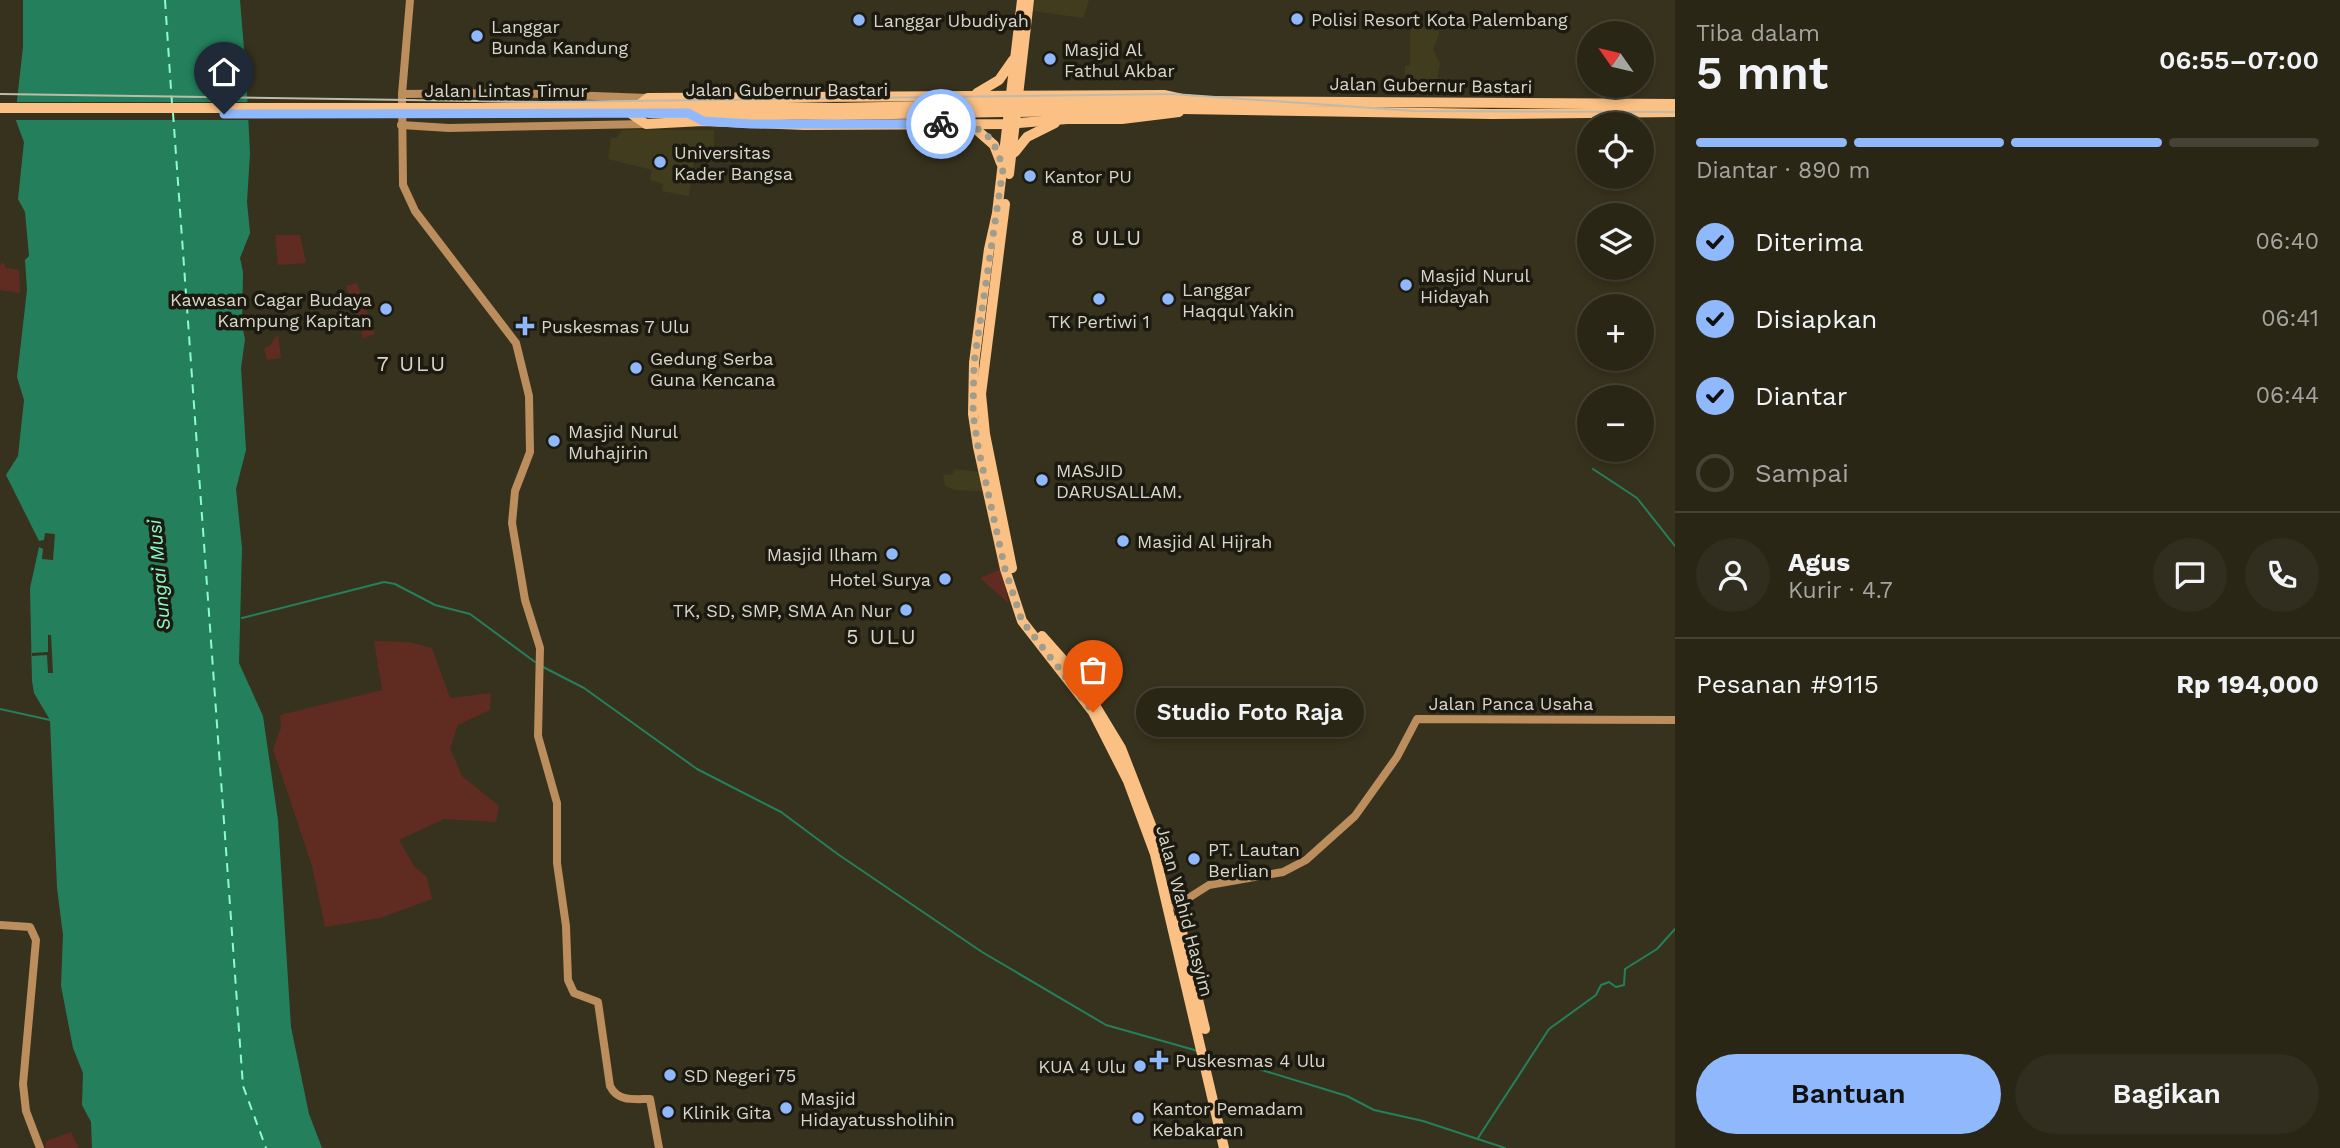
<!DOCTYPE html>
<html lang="id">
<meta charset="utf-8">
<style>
body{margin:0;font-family:"Work Sans",sans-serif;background:#312e1f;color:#f1f3f6;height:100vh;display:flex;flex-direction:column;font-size:26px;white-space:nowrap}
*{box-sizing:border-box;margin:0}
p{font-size:23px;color:#a5a5a1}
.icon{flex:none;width:38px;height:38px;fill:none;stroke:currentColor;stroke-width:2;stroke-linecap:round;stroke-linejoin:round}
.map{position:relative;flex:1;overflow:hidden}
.drawer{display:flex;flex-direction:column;background:#292616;width:665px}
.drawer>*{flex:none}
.needle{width:46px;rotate:304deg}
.fabs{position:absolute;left:1577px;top:21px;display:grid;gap:14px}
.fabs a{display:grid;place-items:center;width:77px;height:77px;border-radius:50%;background:#292616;box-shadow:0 4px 10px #0003,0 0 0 2px #454335;font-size:35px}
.pin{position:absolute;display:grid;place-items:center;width:60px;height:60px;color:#fff;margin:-72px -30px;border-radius:50% 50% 50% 0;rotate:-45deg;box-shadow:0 0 7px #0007}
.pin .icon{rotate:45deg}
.courier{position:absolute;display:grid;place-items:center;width:70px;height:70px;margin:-35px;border:5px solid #90b8fd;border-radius:50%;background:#fff;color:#222;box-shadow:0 2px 9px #0007}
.bubble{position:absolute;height:49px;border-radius:24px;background:#292616;box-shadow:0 4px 10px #0003,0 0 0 2px #454335;font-size:23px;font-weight:600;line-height:49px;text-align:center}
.overview em{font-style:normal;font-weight:600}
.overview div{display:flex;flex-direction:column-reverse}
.overview{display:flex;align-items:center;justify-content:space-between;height:119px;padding:0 21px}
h1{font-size:46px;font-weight:600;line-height:52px}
.bar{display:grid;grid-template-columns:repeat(4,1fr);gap:10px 7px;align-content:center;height:84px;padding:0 21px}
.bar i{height:9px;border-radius:5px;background:#454335}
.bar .selected{background:#90b8fd}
.bar p{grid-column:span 4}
.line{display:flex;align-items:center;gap:18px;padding:0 21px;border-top:2px solid #454335}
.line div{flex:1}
.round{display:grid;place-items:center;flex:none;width:74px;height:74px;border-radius:37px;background:#312e1f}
ol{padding:0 21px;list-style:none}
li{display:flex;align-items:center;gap:21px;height:77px}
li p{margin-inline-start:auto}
li .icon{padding:7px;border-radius:50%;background:#90b8fd;color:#111;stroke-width:4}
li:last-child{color:#a5a5a1}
li i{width:38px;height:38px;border:4px solid #454335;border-radius:50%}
.primary-button{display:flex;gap:14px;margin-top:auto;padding:14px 21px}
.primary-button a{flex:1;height:80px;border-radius:42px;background:#90b8fd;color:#111;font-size:28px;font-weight:600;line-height:80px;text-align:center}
.primary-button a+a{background:#312e1f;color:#f1f3f6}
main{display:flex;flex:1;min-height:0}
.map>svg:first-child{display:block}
.built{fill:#423c1f}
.green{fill:#602b20}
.water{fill:#24805c}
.pier{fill:#37321d}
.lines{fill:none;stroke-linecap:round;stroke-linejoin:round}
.stream{stroke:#24805c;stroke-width:2}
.ferry{stroke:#8cfdca;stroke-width:2;stroke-dasharray:9 7;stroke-linecap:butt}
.secondary{stroke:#bc8d5d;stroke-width:8}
.highway{stroke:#fbc084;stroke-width:10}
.tram{stroke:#bebbad;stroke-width:2}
.highway-bridge{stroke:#fbc084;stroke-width:10}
.done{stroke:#a09d8d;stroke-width:7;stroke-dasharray:0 12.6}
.route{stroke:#90b8fd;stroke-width:9}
.poi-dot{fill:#90b8fd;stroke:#1c1a10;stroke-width:2.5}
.labels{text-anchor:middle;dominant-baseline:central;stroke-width:7;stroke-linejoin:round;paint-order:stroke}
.poi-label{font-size:18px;fill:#d8d6c9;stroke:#1c1a10;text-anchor:start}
.street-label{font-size:18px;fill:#d8d6c9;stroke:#1c1a10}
.water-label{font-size:19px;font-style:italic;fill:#8cfdca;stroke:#1c1a10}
.quarter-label{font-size:21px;letter-spacing:2px;fill:#d8d6c9;stroke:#1c1a10}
</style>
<main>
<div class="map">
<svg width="1675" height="1148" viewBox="0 0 1675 1148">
<rect width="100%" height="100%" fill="#37321d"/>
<!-- built -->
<g class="built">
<polygon points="1035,0 1089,0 1083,18 1033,11"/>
<polygon points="1433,22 1433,31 1440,31 1433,50 1440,63 1435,95 1404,93 1405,66 1410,65 1410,23"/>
<polygon points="623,130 714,130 714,161 694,161 689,196 662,191 663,184 650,180 652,170 608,159 611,138 616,138"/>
<polygon points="954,469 980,472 983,491 955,490 945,486 943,475 953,474"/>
</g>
<!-- green -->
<g class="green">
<polygon points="275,235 300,235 306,263 278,265"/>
<polygon points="3,262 6,268 19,270 20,293 0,290 0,265"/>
<polygon points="357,283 375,334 363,338 346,286"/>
<polygon points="278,334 281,358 267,360 264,348 269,346"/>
<polygon points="1003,568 1008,603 980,578"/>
<polygon points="374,641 409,642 432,648 450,698 491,693 490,710 458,725 450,748 462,776 499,806 496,822 444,819 399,840 415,867 427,877 432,899 380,918 325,927 312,866 273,749 281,728 280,715 382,690"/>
<polygon points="71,1132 79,1148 45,1148 46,1141"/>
</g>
<!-- water -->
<polygon class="water" points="23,0 240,0 246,73 250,153 247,202 250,233 240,258 243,272 242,326 245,339 241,368 246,450 236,489 242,548 239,663 263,716 278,820 291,1027 309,1114 322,1148 92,1148 91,1122 82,1105 83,1073 73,1048 61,986 63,935 57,888 50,720 34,693 32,681 30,588 39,547 43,549 42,559 53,560 55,534 45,533 44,540 39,541 6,475 18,456 24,400 17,377 27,290 25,260 29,256 25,212 18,199 24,142 15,118 23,47"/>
<!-- pier -->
<g class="pier">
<polygon points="13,102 251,102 252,120 11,120"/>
<polygon points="48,635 51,635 53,673 48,673 47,655 32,656 32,653 48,652"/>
</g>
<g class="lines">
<!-- stream -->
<g class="stream">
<polyline points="1593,469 1637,498 1675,546"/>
<polyline points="242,618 384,582 395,584 435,605 470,614 535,662"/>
<polyline points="543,667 584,688 697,769 781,812 839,855 982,952 1106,1025 1198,1051"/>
<polyline points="0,709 50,720"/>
<polyline points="1206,1053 1347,1096 1374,1110 1423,1121 1505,1148"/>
<polyline points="1478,1138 1549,1029 1596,995 1601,985 1609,982 1616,987 1624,985 1625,969 1657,949 1675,929"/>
</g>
<!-- ferry -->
<g class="ferry">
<polyline points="165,0 172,104"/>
<polyline points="173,113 243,1086 266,1148"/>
</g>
<!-- secondary -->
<g class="secondary">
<path d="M 410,0 L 402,94 L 403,185 L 415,211 L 516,343 L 529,396 L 530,452 L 515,491 L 512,523 L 525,600 L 540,648 L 538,736 L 557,803 L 557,863 L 566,926 L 568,980 L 574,993 L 598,1002 L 610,1086 C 618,1102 634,1099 650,1099 L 659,1148"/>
<polyline points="402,94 514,93 648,98"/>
<polyline points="401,125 449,128 646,124"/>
<polyline points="1176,906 1209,885 1283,872 1306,860 1355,816 1397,757 1417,719 1675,720"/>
<polyline points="0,925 30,927 36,940 23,1084 26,1111 40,1148"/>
</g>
<!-- highway -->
<g class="highway">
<polyline points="1022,0 997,213 989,249 974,363 973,414 978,447 1005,569 1022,621 1093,712 1128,781 1155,854 1224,1148"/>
<polyline points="977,93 999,80 1013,60"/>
<polyline points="1184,101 1675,104"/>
<polyline points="638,106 648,98 1164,95 1182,99"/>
<polyline points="476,108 691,105 836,108"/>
<polyline points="1183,109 1492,114 1675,112"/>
<polyline points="630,113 646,124 703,121 804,125 1007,124 1067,119 1122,119 1179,112"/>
<polyline points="650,113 835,115"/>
<polyline points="971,125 994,145 1001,163"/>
<polyline points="1015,152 1027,137 1055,123"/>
<polyline points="1009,174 1029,0"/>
<polyline points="1005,204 981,394 985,434 1012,568"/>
<polyline points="1042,636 1073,671"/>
<polyline points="1084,687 1121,748 1163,856"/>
<polyline points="1179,919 1205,1029"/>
</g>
<!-- tram -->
<polyline class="tram" points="0,94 544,102 1173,94 1414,111 1675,112"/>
<!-- highway-bridge -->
<g class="highway-bridge">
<polyline points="0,108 476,108"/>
<polyline points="836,108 1184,101"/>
<polyline points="835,115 1183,109"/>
</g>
</g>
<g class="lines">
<!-- done -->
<path class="done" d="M 941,124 C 979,124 992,129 1003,169 L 974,363 L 973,414 L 978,447 L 1005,569 L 1022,621 L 1093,712"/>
<!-- route -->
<polyline class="route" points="224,114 688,113 703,121 751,124 941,124"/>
</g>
<!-- markers -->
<g class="poi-dot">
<circle cx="1297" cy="19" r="7"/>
<circle cx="859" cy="20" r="7"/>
<circle cx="477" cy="36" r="7"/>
<circle cx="1050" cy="59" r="7"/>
<circle cx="660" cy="162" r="7"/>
<circle cx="1030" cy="176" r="7"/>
<circle cx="1406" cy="285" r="7"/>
<circle cx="1099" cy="299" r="7"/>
<circle cx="1168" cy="299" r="7"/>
<circle cx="386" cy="309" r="7"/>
<path d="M521.5 315.5h7v7h7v7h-7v7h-7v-7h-7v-7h7z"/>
<circle cx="636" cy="368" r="7"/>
<circle cx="554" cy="441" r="7"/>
<circle cx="1042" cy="480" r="7"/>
<circle cx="1123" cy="541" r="7"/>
<circle cx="892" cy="554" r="7"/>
<circle cx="945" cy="579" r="7"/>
<circle cx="906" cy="610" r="7"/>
<circle cx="1194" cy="859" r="7"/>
<path d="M1155.5 1049.5h7v7h7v7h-7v7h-7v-7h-7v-7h7z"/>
<circle cx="1140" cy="1066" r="7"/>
<circle cx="670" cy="1075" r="7"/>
<circle cx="786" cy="1108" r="7"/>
<circle cx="668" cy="1112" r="7"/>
<circle cx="1138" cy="1118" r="7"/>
</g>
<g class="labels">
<!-- poi labels -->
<g class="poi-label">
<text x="1311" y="19">Polisi Resort Kota Palembang</text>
<text x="873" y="20">Langgar Ubudiyah</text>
<text x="491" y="26">Langgar<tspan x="491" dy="21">Bunda Kandung</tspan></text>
<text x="1064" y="49">Masjid Al<tspan x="1064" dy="21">Fathul Akbar</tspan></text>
<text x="674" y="152">Universitas<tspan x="674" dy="21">Kader Bangsa</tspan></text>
<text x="1044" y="176">Kantor PU</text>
<text x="1420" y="275">Masjid Nurul<tspan x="1420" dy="21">Hidayah</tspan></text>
<text x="1182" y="289">Langgar<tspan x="1182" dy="21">Haqqul Yakin</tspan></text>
<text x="372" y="299" text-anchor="end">Kawasan Cagar Budaya<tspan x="372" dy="21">Kampung Kapitan</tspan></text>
<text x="1099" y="321" text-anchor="middle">TK Pertiwi 1</text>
<text x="541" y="326">Puskesmas 7 Ulu</text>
<text x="650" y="358">Gedung Serba<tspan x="650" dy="21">Guna Kencana</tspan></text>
<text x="568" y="431">Masjid Nurul<tspan x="568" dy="21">Muhajirin</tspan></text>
<text x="1056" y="470">MASJID<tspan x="1056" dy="21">DARUSALLAM.</tspan></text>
<text x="1137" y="541">Masjid Al Hijrah</text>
<text x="878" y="554" text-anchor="end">Masjid Ilham</text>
<text x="931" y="579" text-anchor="end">Hotel Surya</text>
<text x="892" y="610" text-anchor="end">TK, SD, SMP, SMA An Nur</text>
<text x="1208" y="849">PT. Lautan<tspan x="1208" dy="21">Berlian</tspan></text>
<text x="1175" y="1060">Puskesmas 4 Ulu</text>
<text x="1126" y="1066" text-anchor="end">KUA 4 Ulu</text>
<text x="684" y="1075">SD Negeri 75</text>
<text x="800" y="1098">Masjid<tspan x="800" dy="21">Hidayatussholihin</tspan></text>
<text x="1152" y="1108">Kantor Pemadam<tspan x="1152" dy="21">Kebakaran</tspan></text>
<text x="682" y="1112">Klinik Gita</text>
</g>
<!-- street labels -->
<g class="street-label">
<text transform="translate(1431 85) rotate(1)">Jalan Gubernur Bastari</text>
<text x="787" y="89">Jalan Gubernur Bastari</text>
<text x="506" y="90">Jalan Lintas Timur</text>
<text x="1511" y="703">Jalan Panca Usaha</text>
<text transform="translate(1185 911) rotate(75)">Jalan Wahid Hasyim</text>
</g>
<!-- water labels -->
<g class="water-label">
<text transform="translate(159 575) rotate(-95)">Sungai Musi</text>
</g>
<!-- quarter labels -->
<g class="quarter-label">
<text x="1107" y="237">8 ULU</text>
<text x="412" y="363">7 ULU</text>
<text x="882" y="636">5 ULU</text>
</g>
</g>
</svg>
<div class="fabs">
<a><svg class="needle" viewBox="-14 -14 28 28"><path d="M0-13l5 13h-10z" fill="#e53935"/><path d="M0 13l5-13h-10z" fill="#a5a5a1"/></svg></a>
<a><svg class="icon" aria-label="locate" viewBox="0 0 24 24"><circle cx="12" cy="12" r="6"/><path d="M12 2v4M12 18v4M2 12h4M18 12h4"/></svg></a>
<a><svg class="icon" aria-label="layers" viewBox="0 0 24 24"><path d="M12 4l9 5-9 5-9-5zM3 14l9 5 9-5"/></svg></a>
<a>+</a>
<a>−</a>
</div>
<div class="pin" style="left:1093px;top:712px;background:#ea580c"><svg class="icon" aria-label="bag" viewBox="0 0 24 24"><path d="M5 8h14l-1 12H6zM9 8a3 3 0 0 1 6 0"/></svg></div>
<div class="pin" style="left:224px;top:114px;background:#1f2937"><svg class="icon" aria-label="home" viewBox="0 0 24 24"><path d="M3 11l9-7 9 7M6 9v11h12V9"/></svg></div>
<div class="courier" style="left:941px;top:124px"><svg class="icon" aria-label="bike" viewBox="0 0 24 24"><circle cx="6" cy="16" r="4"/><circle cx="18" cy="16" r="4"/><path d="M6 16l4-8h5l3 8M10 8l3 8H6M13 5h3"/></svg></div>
<div class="bubble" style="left:1136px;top:688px;width:228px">Studio Foto Raja</div>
</div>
<section class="drawer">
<div class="overview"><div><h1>5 mnt</h1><p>Tiba dalam</p></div><em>06:55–07:00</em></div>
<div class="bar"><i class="selected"></i><i class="selected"></i><i class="selected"></i><i></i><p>Diantar · 890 m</p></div>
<ol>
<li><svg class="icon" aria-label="check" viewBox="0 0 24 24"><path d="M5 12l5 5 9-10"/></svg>Diterima<p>06:40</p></li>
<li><svg class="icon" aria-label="check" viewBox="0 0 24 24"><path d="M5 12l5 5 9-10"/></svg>Disiapkan<p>06:41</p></li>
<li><svg class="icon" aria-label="check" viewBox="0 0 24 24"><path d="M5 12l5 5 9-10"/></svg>Diantar<p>06:44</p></li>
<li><i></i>Sampai</li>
</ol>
<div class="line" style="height:126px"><a class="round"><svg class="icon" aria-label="person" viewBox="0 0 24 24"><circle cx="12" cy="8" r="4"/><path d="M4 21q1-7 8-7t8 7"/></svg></a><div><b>Agus</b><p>Kurir · 4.7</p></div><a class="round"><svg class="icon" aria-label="chat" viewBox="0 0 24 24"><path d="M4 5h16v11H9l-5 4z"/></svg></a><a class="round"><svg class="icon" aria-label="phone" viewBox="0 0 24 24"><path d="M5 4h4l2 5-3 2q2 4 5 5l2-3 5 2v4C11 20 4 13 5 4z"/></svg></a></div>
<div class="line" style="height:91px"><div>Pesanan #9115</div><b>Rp 194,000</b></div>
<div class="primary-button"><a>Bantuan</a><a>Bagikan</a></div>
</section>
</main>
